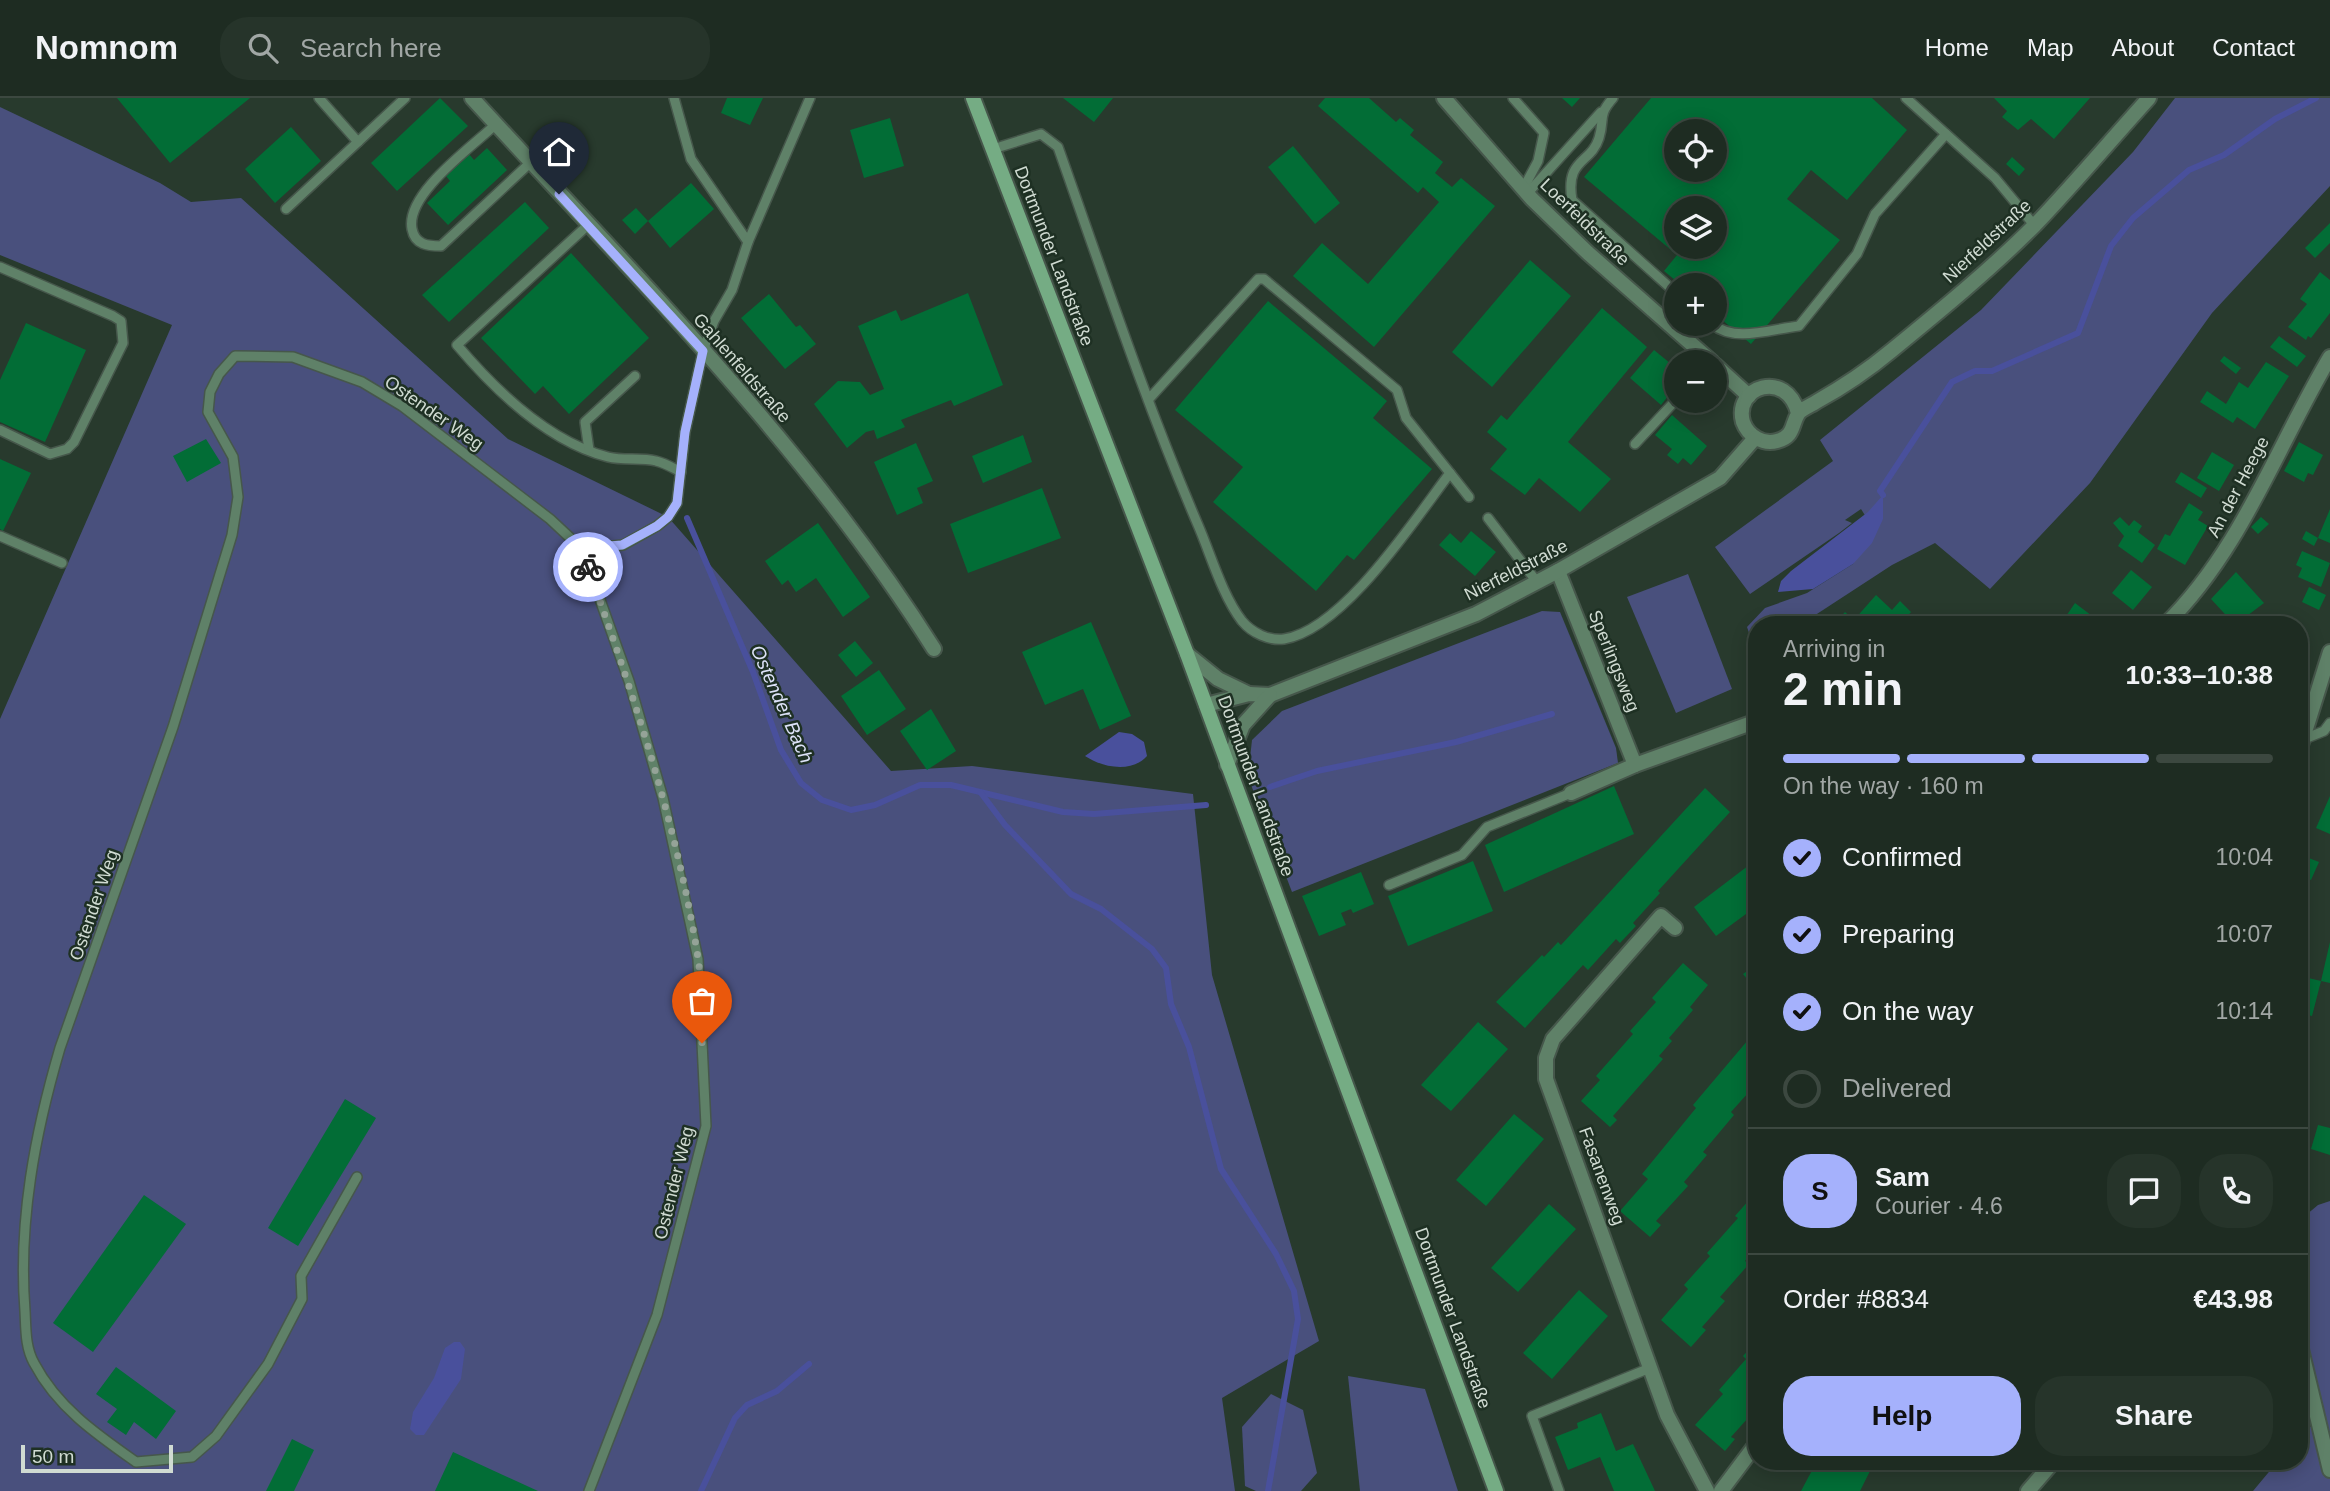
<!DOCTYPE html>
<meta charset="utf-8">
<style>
body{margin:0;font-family:Arial,sans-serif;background:#26342a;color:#f1f3f6;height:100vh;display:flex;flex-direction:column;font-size:26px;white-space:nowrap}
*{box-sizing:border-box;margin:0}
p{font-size:23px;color:#a1a7a5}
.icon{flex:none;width:38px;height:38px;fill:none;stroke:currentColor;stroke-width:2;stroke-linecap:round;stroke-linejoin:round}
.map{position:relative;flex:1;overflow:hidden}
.panel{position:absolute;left:1748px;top:518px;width:560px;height:854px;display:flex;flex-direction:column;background:#1e2c22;border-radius:28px;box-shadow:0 4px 18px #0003,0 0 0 2px #3c4840}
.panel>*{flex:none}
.controls{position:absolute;left:1664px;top:21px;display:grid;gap:14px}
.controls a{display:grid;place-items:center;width:63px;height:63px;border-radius:50%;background:#1e2c22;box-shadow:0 4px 18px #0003,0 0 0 2px #3c4840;font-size:35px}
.scale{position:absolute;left:21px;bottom:18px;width:152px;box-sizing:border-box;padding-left:7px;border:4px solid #d0dbd2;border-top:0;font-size:19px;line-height:24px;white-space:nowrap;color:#d0dbd2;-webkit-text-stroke:5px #1e3023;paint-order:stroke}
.pin{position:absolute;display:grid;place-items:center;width:60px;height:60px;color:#fff;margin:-72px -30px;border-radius:50% 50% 50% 0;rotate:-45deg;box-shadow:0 0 7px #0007}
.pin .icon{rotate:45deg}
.courier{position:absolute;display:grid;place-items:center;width:70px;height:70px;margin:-35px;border:5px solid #a5b1fc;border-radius:50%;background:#fff;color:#222;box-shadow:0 2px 9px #0007}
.head em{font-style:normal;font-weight:800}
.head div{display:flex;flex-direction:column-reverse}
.head{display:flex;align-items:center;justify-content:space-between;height:119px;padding:0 35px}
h1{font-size:46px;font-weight:800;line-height:52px}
.bar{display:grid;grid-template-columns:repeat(4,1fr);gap:10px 7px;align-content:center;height:84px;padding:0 35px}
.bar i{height:9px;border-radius:5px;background:#3c4840}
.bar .selected{background:#a5b1fc}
.bar p{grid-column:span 4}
.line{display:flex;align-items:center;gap:18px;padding:0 35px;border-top:2px solid #3c4840}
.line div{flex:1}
.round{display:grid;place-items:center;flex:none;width:74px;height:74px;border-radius:28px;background:#26342a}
ol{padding:0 35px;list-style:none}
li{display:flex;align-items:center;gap:21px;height:77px}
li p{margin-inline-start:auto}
li .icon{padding:7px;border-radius:50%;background:#a5b1fc;color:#111;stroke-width:4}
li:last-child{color:#a1a7a5}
li i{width:38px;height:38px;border:4px solid #3c4840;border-radius:50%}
.action{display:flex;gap:14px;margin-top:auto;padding:14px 35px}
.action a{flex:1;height:80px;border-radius:28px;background:#a5b1fc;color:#111;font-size:28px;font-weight:800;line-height:80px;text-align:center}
.action a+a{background:#26342a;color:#f1f3f6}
header{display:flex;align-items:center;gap:42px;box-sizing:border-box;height:98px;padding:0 35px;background:#1e2c22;border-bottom:2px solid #3c4840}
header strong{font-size:33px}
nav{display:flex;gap:38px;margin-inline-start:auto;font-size:24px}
.search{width:490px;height:63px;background:#26342a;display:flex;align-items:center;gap:18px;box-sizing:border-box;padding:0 24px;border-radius:28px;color:#a1a7a5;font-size:26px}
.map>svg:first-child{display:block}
.green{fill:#49507d}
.water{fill:#49509c}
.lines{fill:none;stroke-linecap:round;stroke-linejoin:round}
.stream{stroke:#49509c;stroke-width:6}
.building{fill:#026d36;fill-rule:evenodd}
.lane-casing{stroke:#46574b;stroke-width:12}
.street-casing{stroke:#46574b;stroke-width:18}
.secondary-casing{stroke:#46574b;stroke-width:18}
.lane{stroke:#5f8168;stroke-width:9}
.street{stroke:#5f8168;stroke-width:14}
.secondary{stroke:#75ac84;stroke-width:14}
.done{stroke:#95a398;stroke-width:7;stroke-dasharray:0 12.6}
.route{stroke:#a5b1fc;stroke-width:9}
.labels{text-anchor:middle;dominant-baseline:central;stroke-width:5;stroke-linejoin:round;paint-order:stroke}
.street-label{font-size:18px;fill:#d0dbd2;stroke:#1e3023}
.water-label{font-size:19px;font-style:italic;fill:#dde2f8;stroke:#1e3023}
</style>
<header>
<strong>Nomnom</strong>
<div class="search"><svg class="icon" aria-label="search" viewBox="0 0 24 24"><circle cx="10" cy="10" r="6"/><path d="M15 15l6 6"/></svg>Search here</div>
<nav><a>Home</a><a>Map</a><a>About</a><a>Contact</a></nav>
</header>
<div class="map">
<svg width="2330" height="1393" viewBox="0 0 2330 1393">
<rect width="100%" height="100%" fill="#283a2d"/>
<!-- green -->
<g class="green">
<polygon points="2175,0 2330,0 2330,88 2212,215 2090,385 1990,491 1935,445 1892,467 1800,527 1757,527 1756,555 1747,529 1765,510 1807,495 1853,466 1868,422 1861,411 1845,422 1852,425 1839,435 1750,496 1715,449 1833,363 1820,342 1981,212 2133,54"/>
<polygon points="0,9 160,85 191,104 241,100 508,341 668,419 891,673 972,668 1193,696 1212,877 1319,1243 1222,1300 1235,1393 0,1393 0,621 172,227 0,157"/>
<polygon points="1688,476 1732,591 1676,615 1627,499"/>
<polygon points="1542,513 1560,514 1616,650 1618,665 1292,794 1248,679 1252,642 1282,613"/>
<polygon points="2330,1103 2330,1393 2253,1393 2278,1363 2300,1363 2300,1339 2314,1325 2300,1261 2300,1122 2318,1107"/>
<polygon points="1348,1278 1425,1291 1458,1393 1360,1393"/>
<polygon points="1271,1296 1303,1312 1317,1375 1301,1393 1256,1393 1245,1388 1242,1329"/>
</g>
<!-- water -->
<g class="water">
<polygon points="1883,397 1883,421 1872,445 1853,466 1813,491 1778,494 1781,483 1791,473 1868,414"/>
<path d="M 1119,634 L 1132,636 L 1144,644 L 1147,658 C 1132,675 1103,670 1085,658 Z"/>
<polygon points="454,1244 460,1244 465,1251 461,1281 424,1337 416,1337 410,1331 413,1314 434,1280 445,1250"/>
</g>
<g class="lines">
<!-- stream -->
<g class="stream">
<polyline points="1883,397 1880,393 1952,284 1975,273 1992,273 2078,235 2111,148 2133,120 2189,72 2224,57 2275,21 2316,0"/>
<polyline points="687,420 753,574 781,652 801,685 822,702 851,712 875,707 920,687 951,687 1063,714 1094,716 1206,707"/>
<polyline points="1270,689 1317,673 1456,644 1552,616"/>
<polyline points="981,695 1005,727 1071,796 1101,811 1152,851 1166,870 1171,906 1189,949 1221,1071 1276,1156 1294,1193 1298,1221 1268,1393"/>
<polyline points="701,1393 735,1320 747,1307 777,1293 809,1266"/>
</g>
</g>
<!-- building -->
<g class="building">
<polygon points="117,0 250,0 170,65"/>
<polygon points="440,0 468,28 397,93 371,65"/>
<polygon points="727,0 763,0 750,27 721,15"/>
<polygon points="1063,0 1113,0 1094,24"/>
<polygon points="1325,0 1369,0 1396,24 1400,20 1414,32 1410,37 1443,64 1435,75 1452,89 1461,80 1495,108 1374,249 1293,178 1322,145 1368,186 1439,104 1423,89 1418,95 1318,8"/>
<polygon points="1562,0 1580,0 1572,9"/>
<path d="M 1651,0 L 1872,0 L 1907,32 L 1847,102 L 1811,72 L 1787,101 L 1840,142 L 1751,246 L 1715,216 L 1715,187 L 1681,187 L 1664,173 L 1677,157 L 1584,79 ZM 1676,33 L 1715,33 L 1715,72 L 1676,72 ZM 1676,110 L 1715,110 L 1715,149 L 1676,149 Z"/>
<polygon points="1994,0 2090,0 2054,41 2031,21 2018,32 2002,19 2007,13"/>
<polygon points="890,20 904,68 864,80 850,32"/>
<polygon points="291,29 321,63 275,105 245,71"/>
<polygon points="1293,48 1340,105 1315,126 1268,69"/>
<polygon points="487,50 507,72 448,127 427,105 450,83 446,78 469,56 474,62"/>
<polygon points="2012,59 2025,71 2019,78 2006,66"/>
<polygon points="691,85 714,111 670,150 648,123"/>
<polygon points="525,104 549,130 449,224 422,197"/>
<polygon points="636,110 648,123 635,136 622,122"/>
<polygon points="2330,125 2330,145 2315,160 2305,150"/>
<polygon points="571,155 649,240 569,316 543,288 535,296 481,240"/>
<polygon points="1530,162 1571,198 1492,289 1452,254"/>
<polygon points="2320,174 2330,182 2330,215 2311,240 2308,238 2306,242 2288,229 2307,206 2300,201"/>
<polygon points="968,195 1003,287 954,308 951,302 901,322 905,329 877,341 874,332 866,334 847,350 814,306 838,283 860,284 870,297 884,291 858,228 896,212 901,223"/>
<polygon points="769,196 796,229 800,227 816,246 785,271 741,220"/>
<polygon points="1268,203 1387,303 1373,320 1432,371 1354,462 1347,457 1316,493 1213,404 1243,369 1175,312"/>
<polygon points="1602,210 1647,249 1568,344 1611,381 1580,414 1539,380 1525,397 1490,371 1507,351 1487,334 1501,317 1507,322"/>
<polygon points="26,225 86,252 45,344 0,324 0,282"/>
<polygon points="2279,238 2306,258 2297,269 2270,249"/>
<polygon points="1654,252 1676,270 1676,288 1661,307 1630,280"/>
<polygon points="2224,258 2241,270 2236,276 2220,263"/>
<polygon points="2266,264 2289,278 2255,331 2237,319 2233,325 2200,304 2207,293 2226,306 2239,284 2248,290"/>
<polygon points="1672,317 1707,348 1691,367 1683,360 1678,366 1667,357 1672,351 1655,337"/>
<polygon points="1023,337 1032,364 983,385 972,358"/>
<polygon points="206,341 221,365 187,384 173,358"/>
<polygon points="2299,344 2323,357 2313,377 2308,375 2304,384 2284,373"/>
<polygon points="916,345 933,383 917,390 923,405 897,417 874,364"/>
<polygon points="2212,354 2234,367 2219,393 2197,380"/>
<polygon points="0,361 31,375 3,433 0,431"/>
<polygon points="2181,374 2207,390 2201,400 2175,384"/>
<polygon points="1042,390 1061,440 968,475 950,426"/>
<polygon points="2189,405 2203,414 2198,422 2208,428 2185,467 2157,451 2165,436 2170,438"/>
<polygon points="2330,411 2330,445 2318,440 2314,448 2302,441 2306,433 2318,440"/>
<polygon points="2120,419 2129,428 2134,422 2142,428 2138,434 2155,447 2142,465 2118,448 2124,438 2113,425"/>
<polygon points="2261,419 2269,426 2258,436 2251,429"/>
<polygon points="818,425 870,499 843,519 816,480 796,494 788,482 782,487 765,463"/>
<polygon points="1471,433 1496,454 1475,478 1439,447 1450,435 1461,445"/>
<polygon points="2302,453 2330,465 2321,489 2298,479 2302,470 2296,467"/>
<polygon points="2131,472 2152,489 2133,512 2112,495"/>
<polygon points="2236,474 2264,505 2235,527 2211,501"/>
<polygon points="2309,489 2326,497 2319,512 2302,504"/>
<polygon points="1876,497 1892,512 1900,503 1911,514 1900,527 1833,527 1845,514 1854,522"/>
<polygon points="2075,505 2104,527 2060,527"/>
<polygon points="1091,524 1131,618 1100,632 1083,591 1045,607 1022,554"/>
<polygon points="855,543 873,565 856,579 838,557"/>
<polygon points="2300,553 2307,556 2300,575"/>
<polygon points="879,572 906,611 867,637 841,598"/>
<polygon points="931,611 956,653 927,672 900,633"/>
<polygon points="1614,688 1634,736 1504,794 1485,747"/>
<polygon points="1705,690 1730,714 1658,793 1660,795 1633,825 1636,828 1620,845 1616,841 1588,872 1583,867 1525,930 1496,904 1542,857 1544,859 1558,844 1561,847"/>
<polygon points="2330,698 2330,736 2316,730"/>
<polygon points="2301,757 2319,764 2311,782 2300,777"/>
<polygon points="1757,761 1757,808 1716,838 1694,809"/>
<polygon points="1473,763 1493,813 1408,848 1388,798"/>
<polygon points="1361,774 1374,806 1353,815 1351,811 1341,815 1346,827 1319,838 1302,798"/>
<polygon points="2330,844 2330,885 2321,883"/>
<polygon points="1683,865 1708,887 1690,909 1693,912 1669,940 1672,943 1659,958 1663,961 1613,1018 1617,1022 1610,1029 1581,1003 1600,982 1596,978 1633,936 1630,933 1656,904 1652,900"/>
<polygon points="1757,866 1757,894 1743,876"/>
<polygon points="2300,878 2321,883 2312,918 2300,915"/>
<polygon points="1478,924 1508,951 1451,1013 1421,987"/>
<polygon points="1748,942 1757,950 1757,985 1731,1014 1734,1017 1703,1054 1707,1057 1684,1084 1688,1088 1656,1123 1661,1127 1650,1139 1620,1113 1648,1081 1642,1076 1696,1010 1693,1007"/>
<polygon points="345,1001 376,1020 298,1148 268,1130"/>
<polygon points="1514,1016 1544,1041 1486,1108 1456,1082"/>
<polygon points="2318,1027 2330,1030 2330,1057 2311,1051"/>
<polygon points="1757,1093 1757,1149 1745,1163 1749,1166 1720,1199 1725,1203 1702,1229 1706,1232 1691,1249 1661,1222 1688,1191 1684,1187 1710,1158 1707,1155 1738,1120 1735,1118"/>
<polygon points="144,1097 186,1126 93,1254 53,1225"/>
<polygon points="1549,1106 1576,1131 1518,1194 1491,1170"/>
<polygon points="1579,1192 1608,1218 1552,1281 1523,1255"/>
<polygon points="1757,1243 1757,1310 1731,1339 1735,1341 1725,1353 1695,1327 1723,1296 1719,1292 1746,1261 1743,1258"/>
<polygon points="116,1269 176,1313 156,1341 134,1324 126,1337 107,1324 117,1311 96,1296"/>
<polygon points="1601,1315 1616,1353 1633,1346 1655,1393 1614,1393 1600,1359 1568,1372 1555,1339 1578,1330 1577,1325"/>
<polygon points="292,1341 314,1352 294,1393 266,1393"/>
<polygon points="453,1354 538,1393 435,1393"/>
<polygon points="1817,1363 1875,1363 1860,1393 1801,1393"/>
</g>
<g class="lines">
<defs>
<g id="lane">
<polyline points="319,0 358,44"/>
<polyline points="674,0 691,61 748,144"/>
<polyline points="1513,0 1544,35 1538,63 1523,91"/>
<path d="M 1613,0 C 1597,18 1605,21 1599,40 C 1591,66 1565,60 1572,102 L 1676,195"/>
<polyline points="1906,0 1995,80 2034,127"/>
<path d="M 496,26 C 472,49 405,96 412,131 C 415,147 428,148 441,148 L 531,64"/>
<path d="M 993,51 L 1041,36 L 1058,49 C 1103,176 1145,303 1198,427 C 1211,457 1222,497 1242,523 C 1252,535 1269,543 1284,541 C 1343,532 1415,421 1450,375 L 1406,320 L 1397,292 L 1264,181 L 1258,181 L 1148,302"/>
<polyline points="1527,96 1601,14"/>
<polyline points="286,111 405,0"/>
<path d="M 588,127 L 457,247 C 495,292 549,344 608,359 C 624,363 641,359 656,363 C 665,365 673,370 681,374"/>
<polyline points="0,169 113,218 121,223 123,245 74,344 67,351 50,356 0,332"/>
<path d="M 1712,226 C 1735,245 1771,231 1799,228 L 1857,156 L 1875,116 L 1946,36"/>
<polyline points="1635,346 1676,302"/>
<polyline points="589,352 585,324 635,278"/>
<polyline points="1450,375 1469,399"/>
<polyline points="1488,420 1537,484"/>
<polyline points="0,438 62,465"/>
<polyline points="582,451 623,447 657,428 668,419 677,405 685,334 703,253 714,223 732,192 748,144 810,0"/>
<polyline points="2302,642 2324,633 2330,625"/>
<polyline points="1389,787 1462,757 1487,729 1571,695"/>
<polyline points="2300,949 2301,936"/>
<path d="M 357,1079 L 301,1178 L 302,1201 L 268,1266 L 216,1338 L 192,1359 L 136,1364 C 96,1336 57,1309 34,1265 C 25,1249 26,1230 25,1213 C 18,1124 35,1035 60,950 L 173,629 L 232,437 L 238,399 L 233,359 L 208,314 L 210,294 L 219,276 L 235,258 L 293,259 L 362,284 L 402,308 L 550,421 L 582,451 L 629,583 L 663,700 L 698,861 L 706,1028 L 657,1217 L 589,1393"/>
<polyline points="1559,1393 1532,1318 1650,1270"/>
</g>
<g id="street">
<path d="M 472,0 C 633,176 806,348 934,551"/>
<polyline points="1444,0 1532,101 1588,155 1712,264"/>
<polyline points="1715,267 1749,298"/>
<path d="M 1798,315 C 1787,271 1733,288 1743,324 C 1748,338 1763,347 1777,343 C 1795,338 1791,327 1798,316 C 1801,311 1812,307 1816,304 C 1843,289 1867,273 1891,253 C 1940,213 1990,172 2035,127 C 2074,86 2111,42 2149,0"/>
<polyline points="1558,473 1635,667 1571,695"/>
<path d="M 2165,527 C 2242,451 2276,350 2330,259"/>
<polyline points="1187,556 1218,581 1249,596"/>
<polyline points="1206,607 1249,596 1270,597 1476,516 1558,473 1720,380 1755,340"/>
<polyline points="2300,650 2330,554"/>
<polyline points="1227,667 1243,627 1270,597"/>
<polyline points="1635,667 1757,623"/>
<polyline points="1675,830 1661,818 1553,941 1546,960 1546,981 1667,1317 1707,1393"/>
<polyline points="2300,1247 2330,1372"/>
<polyline points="1721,1393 1757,1345"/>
<polyline points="2028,1393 2054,1363"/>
</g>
<polyline id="secondary" points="973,0 1187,556 1496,1393"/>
</defs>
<!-- lane casing -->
<use href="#lane" class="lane-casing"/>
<!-- street casing -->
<use href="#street" class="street-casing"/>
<!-- secondary casing -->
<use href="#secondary" class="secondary-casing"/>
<!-- lane -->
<use href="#lane" class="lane"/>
<!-- street -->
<use href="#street" class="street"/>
<!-- secondary -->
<use href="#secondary" class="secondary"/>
</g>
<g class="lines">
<!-- done -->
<path class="done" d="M 588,469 C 633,596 677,726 698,860 C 702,887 701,917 702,945"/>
<!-- route -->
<polyline class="route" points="559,96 703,253 685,334 677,405 668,419 657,428 622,447 582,450 588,469"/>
</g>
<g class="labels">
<!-- street labels -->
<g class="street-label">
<text transform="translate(1585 124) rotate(44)">Loerfeldstraße</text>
<text transform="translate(1987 143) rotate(-43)">Nierfeldstraße</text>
<text transform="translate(1054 158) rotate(69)">Dortmunder Landstraße</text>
<text transform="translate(742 270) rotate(49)">Gahlenfeldstraße</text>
<text transform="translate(434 315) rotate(35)">Ostender Weg</text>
<text transform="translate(2238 389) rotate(-62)">An der Heege</text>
<text transform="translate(1516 472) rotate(-27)">Nierfeldstraße</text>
<text transform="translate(1614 563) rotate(68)">Sperlingsweg</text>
<text transform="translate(1256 688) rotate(70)">Dortmunder Landstraße</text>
<text transform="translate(94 807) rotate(-71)">Ostender Weg</text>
<text transform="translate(1602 1078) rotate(70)">Fasanenweg</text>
<text transform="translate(674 1085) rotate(-76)">Ostender Weg</text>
<text transform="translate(1453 1220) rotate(70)">Dortmunder Landstraße</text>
</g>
<!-- water labels -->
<g class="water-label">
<text transform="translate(782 606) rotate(66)">Ostender Bach</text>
</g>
</g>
</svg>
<div class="controls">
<a><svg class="icon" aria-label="locate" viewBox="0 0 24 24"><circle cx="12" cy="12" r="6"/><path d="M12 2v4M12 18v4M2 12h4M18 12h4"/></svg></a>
<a><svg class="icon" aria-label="layers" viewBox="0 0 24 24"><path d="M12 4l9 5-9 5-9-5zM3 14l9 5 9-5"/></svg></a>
<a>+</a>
<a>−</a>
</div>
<div class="scale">50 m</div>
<div class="pin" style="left:702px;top:945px;background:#ea580c"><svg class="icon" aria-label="bag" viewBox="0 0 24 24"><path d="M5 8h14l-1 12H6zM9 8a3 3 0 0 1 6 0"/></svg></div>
<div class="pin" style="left:559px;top:96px;background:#1f2937"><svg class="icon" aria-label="home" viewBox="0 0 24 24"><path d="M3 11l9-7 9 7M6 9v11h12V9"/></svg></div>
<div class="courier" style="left:588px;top:469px"><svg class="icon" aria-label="bike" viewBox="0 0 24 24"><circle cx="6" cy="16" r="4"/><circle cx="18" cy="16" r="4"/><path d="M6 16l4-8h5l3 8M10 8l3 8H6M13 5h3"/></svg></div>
<section class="panel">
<div class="head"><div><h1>2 min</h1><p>Arriving in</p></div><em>10:33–10:38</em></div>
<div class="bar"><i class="selected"></i><i class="selected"></i><i class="selected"></i><i></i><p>On the way · 160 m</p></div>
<ol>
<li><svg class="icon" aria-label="check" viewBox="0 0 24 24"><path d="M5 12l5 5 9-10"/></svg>Confirmed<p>10:04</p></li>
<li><svg class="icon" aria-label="check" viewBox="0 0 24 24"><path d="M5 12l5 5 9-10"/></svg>Preparing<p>10:07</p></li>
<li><svg class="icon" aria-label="check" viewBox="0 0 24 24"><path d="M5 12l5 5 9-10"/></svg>On the way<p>10:14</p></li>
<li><i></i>Delivered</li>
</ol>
<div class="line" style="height:126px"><b class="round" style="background:#a5b1fc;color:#111">S</b><div><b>Sam</b><p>Courier · 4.6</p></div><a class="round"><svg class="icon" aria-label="chat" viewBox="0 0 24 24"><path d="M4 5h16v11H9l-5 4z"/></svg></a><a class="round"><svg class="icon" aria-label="phone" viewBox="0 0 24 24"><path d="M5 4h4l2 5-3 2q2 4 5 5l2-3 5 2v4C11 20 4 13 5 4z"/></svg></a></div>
<div class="line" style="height:91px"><div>Order #8834</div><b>€43.98</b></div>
<div class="action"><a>Help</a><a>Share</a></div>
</section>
</div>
